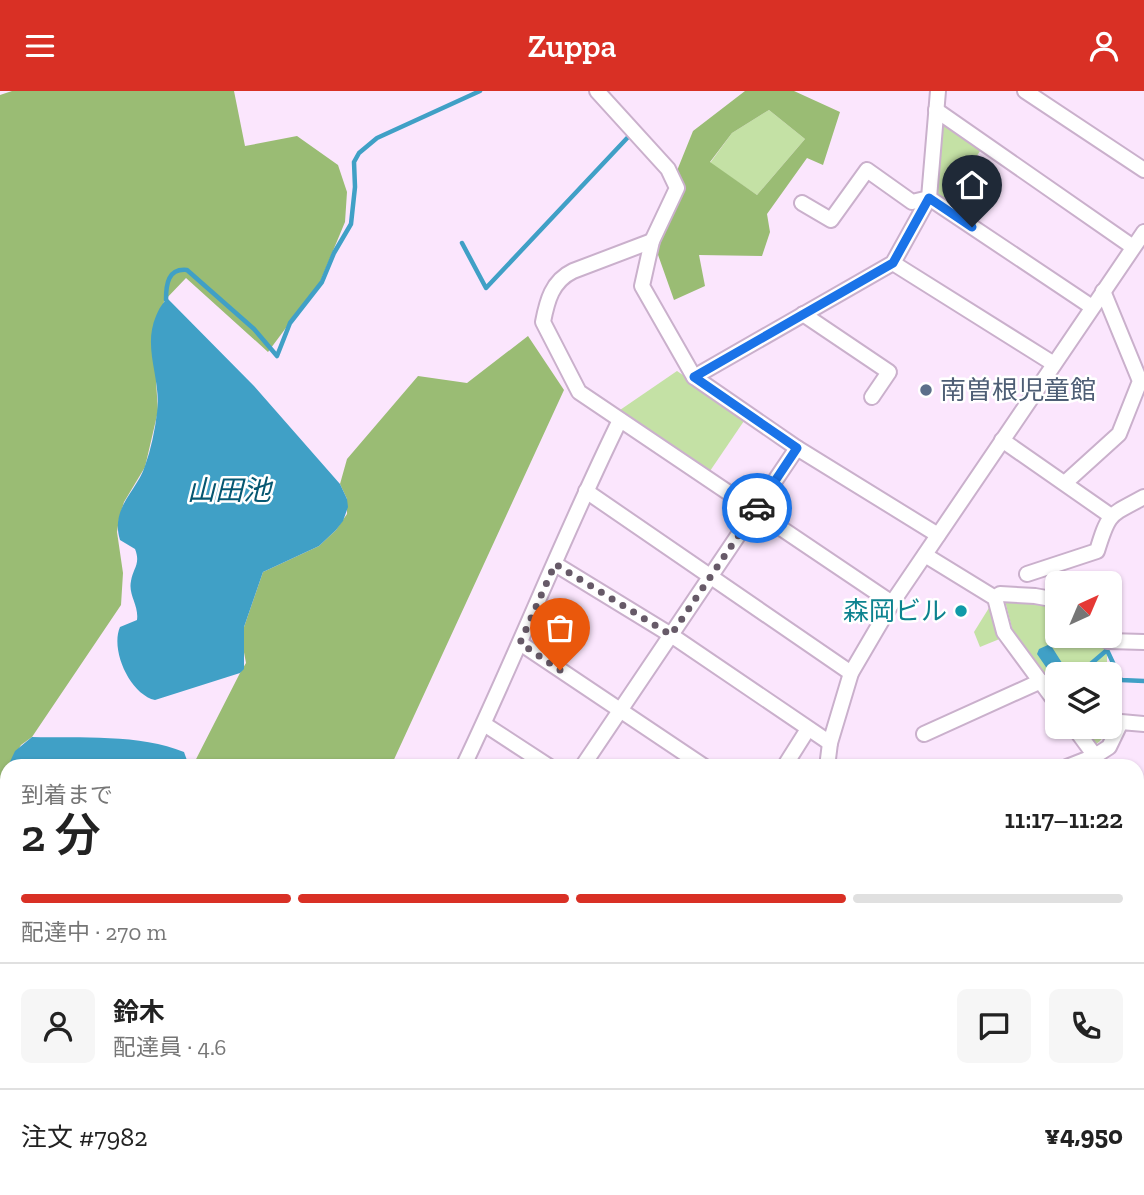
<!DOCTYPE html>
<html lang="ja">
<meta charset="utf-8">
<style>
body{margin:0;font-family:"Zilla Slab","Noto Sans JP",serif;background:#f6f6f6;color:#222;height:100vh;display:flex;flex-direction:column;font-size:26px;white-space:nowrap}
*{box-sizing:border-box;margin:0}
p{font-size:23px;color:#767676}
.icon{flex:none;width:38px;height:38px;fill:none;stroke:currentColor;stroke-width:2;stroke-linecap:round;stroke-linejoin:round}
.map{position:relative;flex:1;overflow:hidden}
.details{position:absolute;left:0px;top:668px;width:1144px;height:436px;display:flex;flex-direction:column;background:#fff;border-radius:21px 21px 0 0;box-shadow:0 2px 5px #0004}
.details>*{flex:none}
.needle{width:46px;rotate:44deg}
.fabs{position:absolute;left:1045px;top:480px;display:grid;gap:14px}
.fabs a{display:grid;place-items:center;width:77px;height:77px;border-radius:10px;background:#fff;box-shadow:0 2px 5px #0004;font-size:35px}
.pin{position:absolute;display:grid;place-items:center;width:60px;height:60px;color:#fff;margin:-72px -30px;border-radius:50% 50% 50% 0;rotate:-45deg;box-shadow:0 0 7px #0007}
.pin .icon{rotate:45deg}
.courier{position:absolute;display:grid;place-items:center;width:70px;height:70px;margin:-35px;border:5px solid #1a73e8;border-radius:50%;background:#fff;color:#222;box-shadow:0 2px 9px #0007}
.head em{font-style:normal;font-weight:600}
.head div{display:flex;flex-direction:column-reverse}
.head{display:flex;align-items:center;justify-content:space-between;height:119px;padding:0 21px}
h1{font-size:46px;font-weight:600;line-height:52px}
.bar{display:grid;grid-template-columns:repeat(4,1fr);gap:10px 7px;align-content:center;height:84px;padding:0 21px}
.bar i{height:9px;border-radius:5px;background:#e0e0e0}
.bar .current{background:#d93025}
.bar p{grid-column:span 4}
.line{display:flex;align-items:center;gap:18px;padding:0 21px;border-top:2px solid #e0e0e0}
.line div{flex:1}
.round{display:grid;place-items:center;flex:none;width:74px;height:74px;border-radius:10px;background:#f6f6f6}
header{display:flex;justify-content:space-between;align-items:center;height:91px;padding:0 21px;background:#d93025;color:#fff;font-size:32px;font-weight:600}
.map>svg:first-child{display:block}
.green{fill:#c4e1a5}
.forest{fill:#9abc74;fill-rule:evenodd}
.water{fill:#40a0c6}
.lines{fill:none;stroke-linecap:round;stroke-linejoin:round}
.stream{stroke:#40a0c6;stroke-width:4.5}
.minor-casing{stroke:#cab0cc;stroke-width:18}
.minor{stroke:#fff;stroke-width:14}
.done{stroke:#675a68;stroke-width:7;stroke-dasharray:0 12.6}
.route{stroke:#1a73e8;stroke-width:9}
.service-dot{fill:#5c6f8a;stroke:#fff;stroke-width:2.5}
.culture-dot{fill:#0f9aa8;stroke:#fff;stroke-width:2.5}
.labels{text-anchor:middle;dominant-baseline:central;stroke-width:5;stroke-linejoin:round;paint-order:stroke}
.service-label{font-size:26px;fill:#4e5e75;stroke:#fff;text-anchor:start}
.culture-label{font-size:26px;fill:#0d838f;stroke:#fff;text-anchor:end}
.water-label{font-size:28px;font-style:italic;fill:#065771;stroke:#fff}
</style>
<header><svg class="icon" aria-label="menu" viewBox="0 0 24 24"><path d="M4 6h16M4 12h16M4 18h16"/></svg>Zuppa<svg class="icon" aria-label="person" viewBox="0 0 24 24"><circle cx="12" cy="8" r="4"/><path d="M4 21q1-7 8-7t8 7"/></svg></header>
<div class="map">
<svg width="1144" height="1104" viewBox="0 0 1144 1104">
<rect width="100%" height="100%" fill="#fbe6fd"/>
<!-- green -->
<g class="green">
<polygon points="769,19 805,48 757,104 710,72 732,42"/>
<polygon points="948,34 982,57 947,111 933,101 939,37"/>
<polygon points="677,280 746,327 710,380 620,319"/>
<polygon points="1004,506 1057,511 1057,544 1096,544 1107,554 1107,583 1057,583 1057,602 1013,541"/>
<polygon points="992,512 1002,547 980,556 974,541"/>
<path d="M 1081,635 L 1107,635 C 1107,643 1101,650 1095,654 Z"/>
</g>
<!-- forest -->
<g class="forest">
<polygon points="12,0 234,0 245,55 297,45 338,74 347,101 345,131 320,191 268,261 186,187 164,210 156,290 158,320 145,376 124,411 119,428 117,441 123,482 121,514 32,646 21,654 7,676 7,1097 141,1097 144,1104 0,1104 0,4"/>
<path d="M 745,0 L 794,0 L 840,21 L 823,74 L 807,67 L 767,123 L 770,141 L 762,165 L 699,164 L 705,195 L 674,209 L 651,144 L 693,40 ZM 769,19 L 805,48 L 757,104 L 710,71 L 732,42 Z"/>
<polygon points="528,245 564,299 391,675 192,676 240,582 246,572 243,556 244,536 263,481 319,455 336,439 347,423 347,408 340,393 347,368 418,285 467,292"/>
</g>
<!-- water -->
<g class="water">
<path d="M 168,208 L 254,295 L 340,393 L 347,408 L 348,416 L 343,430 L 336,439 L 319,455 L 263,481 L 244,536 L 244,578 L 240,582 L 155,609 C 130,603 110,559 120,536 L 137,529 C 139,514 128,504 131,490 C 133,477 141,473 135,458 L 120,449 C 110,417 137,400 145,375 C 151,358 155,339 157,322 C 162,288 142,258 156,225 C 159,218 162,212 168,208 Z"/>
<polygon points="1050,553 1064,575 1060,583 1057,583 1057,592 1037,563 1039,558"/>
<path d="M 32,646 C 79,647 141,643 184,661 L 189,675 L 8,675 L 15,660 Z"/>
</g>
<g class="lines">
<!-- stream -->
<g class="stream">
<polyline points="462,152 486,197 630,44"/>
<path d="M 166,209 C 166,193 168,177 187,179 L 254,238 L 277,265 L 290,232 L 322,191 L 334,162 L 351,133 L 355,96 L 354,71 L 359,62 L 377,47 L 480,0"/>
<polyline points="1079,583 1107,559 1121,589 1144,590"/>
</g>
<defs>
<g id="minor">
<polyline points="597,0 668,78 677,97 652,150 642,195 694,286 797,357 938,444"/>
<polyline points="1025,0 1144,79"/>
<polyline points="936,19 1133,156"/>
<polyline points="802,112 831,129 867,79 912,111 929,107 1092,216"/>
<path d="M 652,150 L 573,180 C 552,190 547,210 543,231 L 579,301 L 892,512"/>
<polyline points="893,172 1054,273"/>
<polyline points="803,223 889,281 872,306"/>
<polyline points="694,286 893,172 929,107 938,0"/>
<polyline points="1002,349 1111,425"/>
<polyline points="1066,391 1119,343 1140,290 1103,200"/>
<polyline points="586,400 851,582"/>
<polyline points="925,464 995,507 1004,541 1057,613"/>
<polyline points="555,473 671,544 830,652"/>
<path d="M 1027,483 L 1097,460 C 1109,421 1109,425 1144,406"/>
<polyline points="995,507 1000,503 1035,505 1057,509"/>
<polyline points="1104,544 1108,550 1144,551"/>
<polyline points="520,552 705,676"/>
<polyline points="484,633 550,676"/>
<polyline points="924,643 1041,590"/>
<polyline points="1095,665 1109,656 1121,631 1144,633"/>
<path d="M 463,676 C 518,561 564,443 620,329"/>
<polyline points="582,676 797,357"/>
<polyline points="784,676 808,638"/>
<polyline points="827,676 830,652 851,582 892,512 1144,141"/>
<polyline points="1067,676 1095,665 1073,635"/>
<polyline points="1138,746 1144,750"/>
<polyline points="1138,837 1144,840"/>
<polyline points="1138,934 1144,927"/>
<polyline points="1138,990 1144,1000"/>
<polyline points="308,1097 310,1104"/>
<polyline points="374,1097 377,1104"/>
<polyline points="558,1097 561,1104"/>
<polyline points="646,1097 648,1104"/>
<polyline points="731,1097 734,1104"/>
<polyline points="818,1097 820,1104"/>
<polyline points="913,1097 916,1104"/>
<polyline points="1076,1097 1078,1104"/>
<polyline points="194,1104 195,1097"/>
<polyline points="236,1104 239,1097"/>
<polyline points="833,1104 854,1097"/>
</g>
</defs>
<!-- minor casing -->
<use href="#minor" class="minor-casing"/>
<!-- minor -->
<use href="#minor" class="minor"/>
</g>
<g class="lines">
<!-- done -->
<polyline class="done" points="560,579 520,552 555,473 671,544 757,417"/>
<!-- route -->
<polyline class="route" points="757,417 797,357 694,286 893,172 929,107 972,136"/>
</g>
<!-- markers -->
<circle class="service-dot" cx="926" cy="299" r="7"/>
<circle class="culture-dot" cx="961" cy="520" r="7"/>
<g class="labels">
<!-- service labels -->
<g class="service-label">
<text x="940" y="299">南曽根児童館</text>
</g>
<!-- culture labels -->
<g class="culture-label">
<text x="947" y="520">森岡ビル</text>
</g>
<!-- water labels -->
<g class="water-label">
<text x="229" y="399">山田池</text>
</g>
</g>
</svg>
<div class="fabs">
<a><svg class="needle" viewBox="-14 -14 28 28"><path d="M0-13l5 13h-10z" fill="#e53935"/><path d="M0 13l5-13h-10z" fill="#767676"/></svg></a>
<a><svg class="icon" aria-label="layers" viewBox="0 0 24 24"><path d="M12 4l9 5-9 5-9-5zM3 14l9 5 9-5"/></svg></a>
</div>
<div class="pin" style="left:560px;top:579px;background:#ea580c"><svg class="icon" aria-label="bag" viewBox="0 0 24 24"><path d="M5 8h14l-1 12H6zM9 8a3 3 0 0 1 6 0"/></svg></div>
<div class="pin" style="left:972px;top:136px;background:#1f2937"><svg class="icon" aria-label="home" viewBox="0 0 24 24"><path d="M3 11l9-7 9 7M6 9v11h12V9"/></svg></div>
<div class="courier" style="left:757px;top:417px"><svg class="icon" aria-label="car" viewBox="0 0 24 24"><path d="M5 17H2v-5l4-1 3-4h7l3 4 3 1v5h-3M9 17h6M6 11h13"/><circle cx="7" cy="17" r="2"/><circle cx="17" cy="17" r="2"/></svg></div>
<section class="details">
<div class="head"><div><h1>2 分</h1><p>到着まで</p></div><em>11:17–11:22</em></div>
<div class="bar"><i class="current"></i><i class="current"></i><i class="current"></i><i></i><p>配達中 · 270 m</p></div>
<div class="line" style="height:126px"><a class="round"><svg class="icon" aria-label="person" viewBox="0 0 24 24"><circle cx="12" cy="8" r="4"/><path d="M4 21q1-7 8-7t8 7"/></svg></a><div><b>鈴木</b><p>配達員 · 4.6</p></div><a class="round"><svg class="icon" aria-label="chat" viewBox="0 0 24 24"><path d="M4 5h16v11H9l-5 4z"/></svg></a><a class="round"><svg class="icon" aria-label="phone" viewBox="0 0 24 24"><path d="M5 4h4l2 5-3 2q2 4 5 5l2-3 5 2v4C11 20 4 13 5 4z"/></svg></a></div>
<div class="line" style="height:91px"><div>注文 #7982</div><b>¥4,950</b></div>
</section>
</div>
